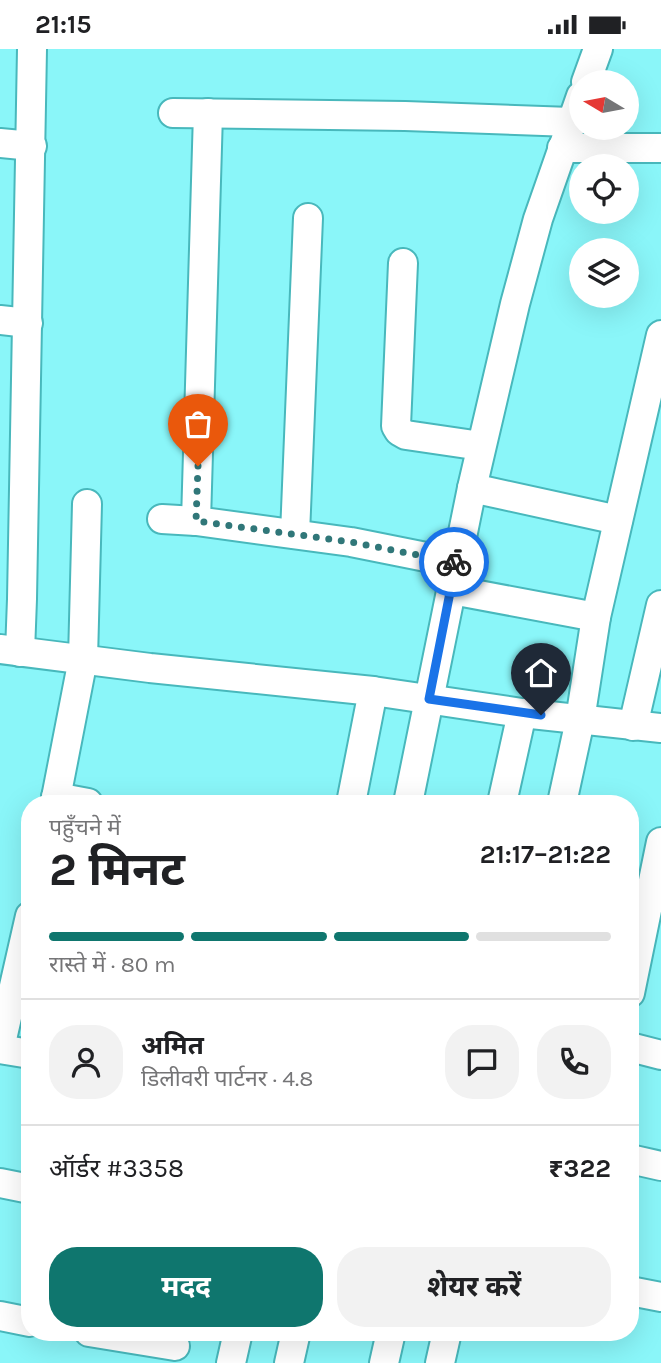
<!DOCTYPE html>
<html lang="hi">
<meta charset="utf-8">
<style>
body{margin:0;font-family:Karla,"Noto Sans Devanagari",sans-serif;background:#f2f2f2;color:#202124;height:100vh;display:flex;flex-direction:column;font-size:26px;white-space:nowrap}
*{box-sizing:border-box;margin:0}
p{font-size:23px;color:#757577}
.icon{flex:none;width:38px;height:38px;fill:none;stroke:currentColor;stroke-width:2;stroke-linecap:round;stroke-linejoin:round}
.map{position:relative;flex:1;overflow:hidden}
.sheet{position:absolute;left:21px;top:746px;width:618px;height:546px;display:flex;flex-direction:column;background:#fff;border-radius:28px;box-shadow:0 7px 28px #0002}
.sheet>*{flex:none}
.needle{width:46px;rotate:280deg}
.controls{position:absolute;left:569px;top:21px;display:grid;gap:14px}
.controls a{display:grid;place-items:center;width:70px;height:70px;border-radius:50%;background:#fff;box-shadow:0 7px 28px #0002;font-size:35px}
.pin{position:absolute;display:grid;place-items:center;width:60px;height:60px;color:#fff;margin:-72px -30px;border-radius:50% 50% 50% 0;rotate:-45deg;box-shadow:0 0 7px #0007}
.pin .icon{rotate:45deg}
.courier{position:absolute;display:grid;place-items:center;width:70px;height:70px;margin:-35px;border:5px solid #1a73e8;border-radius:50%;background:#fff;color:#222;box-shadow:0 2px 9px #0007}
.headline em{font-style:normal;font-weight:700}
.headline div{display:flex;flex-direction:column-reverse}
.headline{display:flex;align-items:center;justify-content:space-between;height:119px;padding:0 28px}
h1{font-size:46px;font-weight:700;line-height:52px}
.bar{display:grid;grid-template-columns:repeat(4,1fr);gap:10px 7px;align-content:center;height:84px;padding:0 28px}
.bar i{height:9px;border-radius:5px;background:#e0e0e0}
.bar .current{background:#0f766e}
.bar p{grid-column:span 4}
.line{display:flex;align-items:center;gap:18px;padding:0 28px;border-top:2px solid #e0e0e0}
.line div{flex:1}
.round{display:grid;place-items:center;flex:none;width:74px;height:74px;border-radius:28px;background:#f2f2f2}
.cta{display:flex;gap:14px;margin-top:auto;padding:14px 28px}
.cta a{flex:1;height:80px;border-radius:28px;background:#0f766e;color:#fff;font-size:28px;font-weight:700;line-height:80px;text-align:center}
.cta a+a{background:#f2f2f2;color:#202124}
.status{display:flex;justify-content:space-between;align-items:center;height:49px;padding:0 35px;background:#fff;direction:ltr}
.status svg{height:19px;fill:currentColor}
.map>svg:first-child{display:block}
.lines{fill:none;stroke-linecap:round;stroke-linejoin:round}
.minor-casing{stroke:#48b8bc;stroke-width:32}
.minor{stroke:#fff;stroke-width:28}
.done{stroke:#307779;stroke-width:7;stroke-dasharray:0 12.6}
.route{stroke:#1a73e8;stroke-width:9}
</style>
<div class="status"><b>21:15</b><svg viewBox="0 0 49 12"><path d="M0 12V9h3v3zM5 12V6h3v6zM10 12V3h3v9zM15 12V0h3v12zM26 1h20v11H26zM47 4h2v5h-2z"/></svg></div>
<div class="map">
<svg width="661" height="1314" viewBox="0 0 661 1314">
<rect width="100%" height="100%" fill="#8af6f9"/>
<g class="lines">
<defs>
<g id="minor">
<polyline points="586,33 598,0"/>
<polyline points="173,64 405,67 571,73"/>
<polyline points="0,94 32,97"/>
<polyline points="562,99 661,99"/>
<polyline points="403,214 396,377 399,382 406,386 481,397"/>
<polyline points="0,271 28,274"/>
<polyline points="472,439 618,471"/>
<polyline points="162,470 196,472 351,493 456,514"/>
<polyline points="196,472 208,64"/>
<polyline points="295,485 308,169"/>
<polyline points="452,541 596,568"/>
<polyline points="0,600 150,619 373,642 522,664 661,679"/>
<polyline points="20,603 22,550 32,0"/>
<polyline points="633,677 661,556"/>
<polyline points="56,748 88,754"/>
<polyline points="55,754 83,610 87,455"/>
<polyline points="351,754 373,642"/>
<polyline points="408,754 472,439 515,255 538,170 581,47"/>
<polyline points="502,754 522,664"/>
<polyline points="562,754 580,671 596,568 661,286"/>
<polyline points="630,944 661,793"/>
<polyline points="630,998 661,1006"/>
<polyline points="0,999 30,867"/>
<polyline points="0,1000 30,1005"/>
<polyline points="630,1110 661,1117"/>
<polyline points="0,1134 30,1140"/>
<polyline points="630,1242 661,1248"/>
<polyline points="0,1267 30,1273"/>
<polyline points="89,1283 175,1297"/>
<polyline points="231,1314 238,1283"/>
<polyline points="289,1314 296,1283"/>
<polyline points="384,1314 391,1283"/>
<polyline points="440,1314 447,1283"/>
</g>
</defs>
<!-- minor casing -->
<use href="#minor" class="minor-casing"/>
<!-- minor -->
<use href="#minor" class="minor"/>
</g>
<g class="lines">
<!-- done -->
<polyline class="done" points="198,417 196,472 351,493 454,513"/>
<!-- route -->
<polyline class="route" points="454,513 456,513 429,650 541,666"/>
</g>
</svg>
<div class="controls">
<a><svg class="needle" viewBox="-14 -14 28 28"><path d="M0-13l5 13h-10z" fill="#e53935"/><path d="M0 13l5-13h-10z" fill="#757577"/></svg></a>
<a><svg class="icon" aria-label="locate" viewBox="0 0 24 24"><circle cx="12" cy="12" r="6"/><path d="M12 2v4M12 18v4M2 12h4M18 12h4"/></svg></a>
<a><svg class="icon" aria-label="layers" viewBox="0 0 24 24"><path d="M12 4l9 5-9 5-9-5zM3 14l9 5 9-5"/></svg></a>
</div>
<div class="pin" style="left:198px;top:417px;background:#ea580c"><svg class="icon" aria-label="bag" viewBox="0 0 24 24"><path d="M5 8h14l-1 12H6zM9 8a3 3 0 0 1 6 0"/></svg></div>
<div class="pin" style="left:541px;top:666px;background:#1f2937"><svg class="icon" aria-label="home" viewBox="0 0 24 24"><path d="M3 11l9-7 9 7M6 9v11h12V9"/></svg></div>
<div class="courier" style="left:454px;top:513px"><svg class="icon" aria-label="bike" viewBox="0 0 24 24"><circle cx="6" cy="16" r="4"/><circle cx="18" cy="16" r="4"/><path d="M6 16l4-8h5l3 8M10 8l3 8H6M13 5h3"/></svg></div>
<section class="sheet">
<div class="headline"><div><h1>2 मिनट</h1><p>पहुँचने में</p></div><em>21:17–21:22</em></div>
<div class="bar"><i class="current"></i><i class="current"></i><i class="current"></i><i></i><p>रास्ते में · 80 m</p></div>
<div class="line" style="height:126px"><a class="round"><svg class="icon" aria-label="person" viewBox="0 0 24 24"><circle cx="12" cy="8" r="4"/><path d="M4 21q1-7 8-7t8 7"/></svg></a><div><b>अमित</b><p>डिलीवरी पार्टनर · 4.8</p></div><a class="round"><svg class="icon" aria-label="chat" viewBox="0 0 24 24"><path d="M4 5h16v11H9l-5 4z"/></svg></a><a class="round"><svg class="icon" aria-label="phone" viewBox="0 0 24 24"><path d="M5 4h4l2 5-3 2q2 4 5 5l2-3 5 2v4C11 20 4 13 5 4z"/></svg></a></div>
<div class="line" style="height:91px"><div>ऑर्डर #3358</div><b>₹322</b></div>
<div class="cta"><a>मदद</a><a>शेयर करें</a></div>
</section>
</div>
